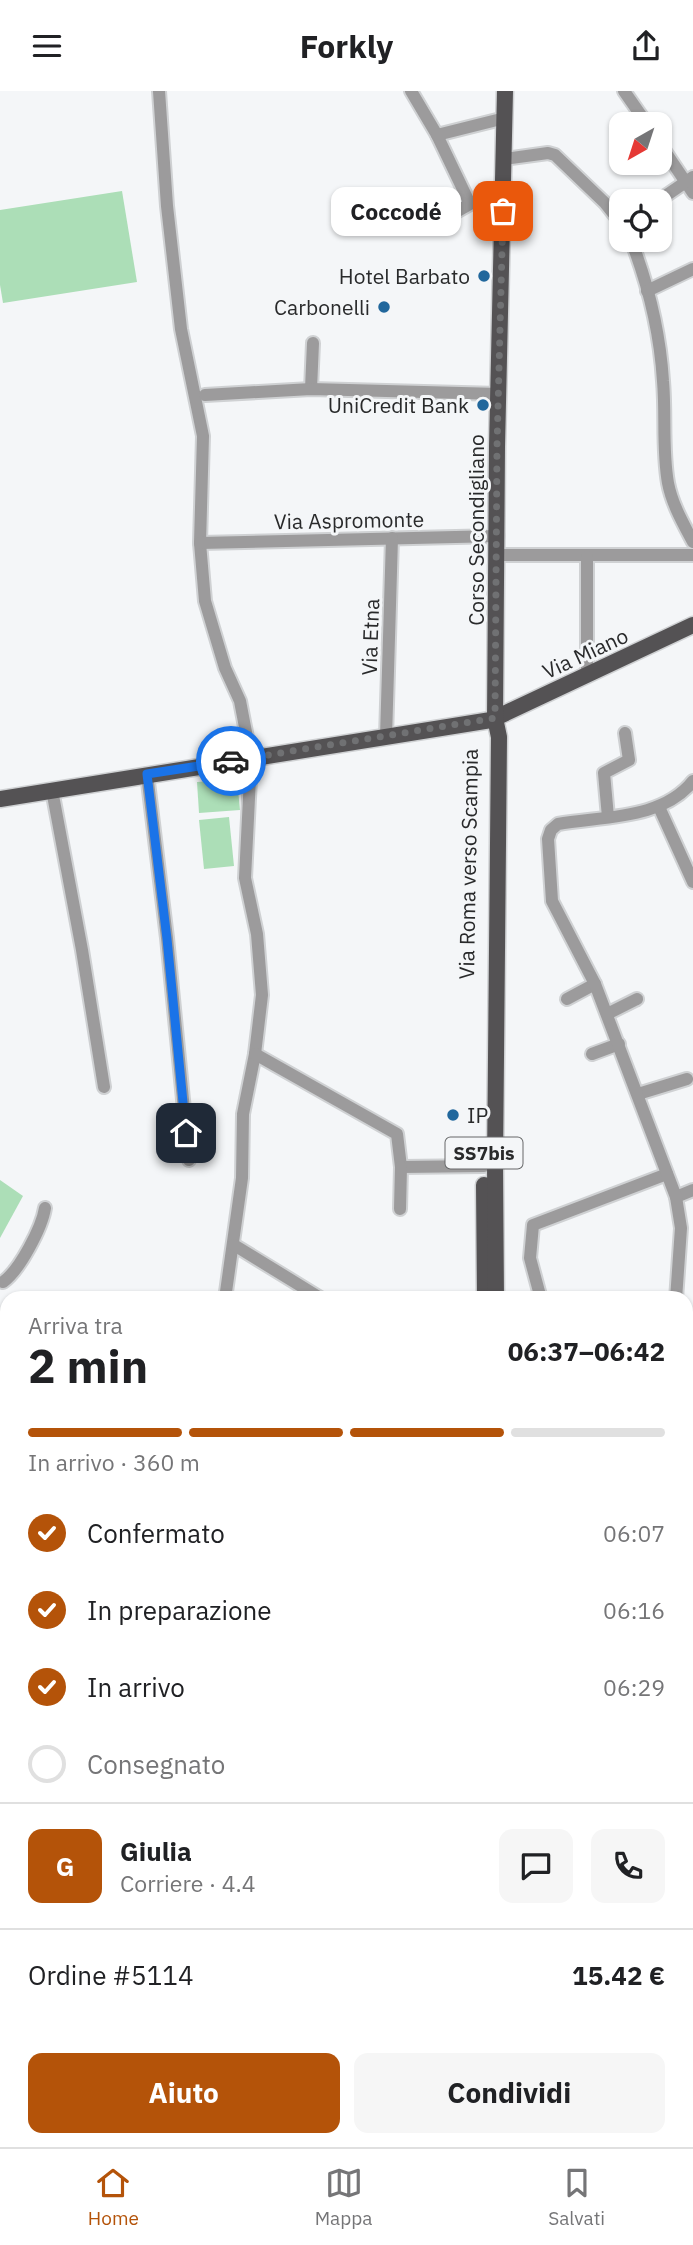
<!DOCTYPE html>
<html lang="it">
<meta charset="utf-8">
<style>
body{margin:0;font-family:"IBM Plex Sans",sans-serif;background:#f6f6f6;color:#202124;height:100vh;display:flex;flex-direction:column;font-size:26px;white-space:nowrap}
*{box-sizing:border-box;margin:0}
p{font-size:23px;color:#757577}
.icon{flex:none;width:38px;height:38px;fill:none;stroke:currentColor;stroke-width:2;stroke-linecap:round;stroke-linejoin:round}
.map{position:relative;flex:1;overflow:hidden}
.side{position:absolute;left:0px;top:1200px;width:693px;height:856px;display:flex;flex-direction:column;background:#fff;border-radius:21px 21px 0 0;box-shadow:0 2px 5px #0004}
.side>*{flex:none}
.needle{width:46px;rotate:219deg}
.tools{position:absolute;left:609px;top:21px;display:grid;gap:14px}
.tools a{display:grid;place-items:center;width:63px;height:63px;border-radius:14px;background:#fff;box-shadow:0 2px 5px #0004;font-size:35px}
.pin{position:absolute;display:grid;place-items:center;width:60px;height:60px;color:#fff;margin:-30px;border-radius:14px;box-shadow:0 4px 10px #0006}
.courier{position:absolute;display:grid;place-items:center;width:70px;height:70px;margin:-35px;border:5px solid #1a73e8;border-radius:50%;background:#fff;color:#222;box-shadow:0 2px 9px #0007}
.bubble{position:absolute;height:49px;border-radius:14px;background:#fff;box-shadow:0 2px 5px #0004;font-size:23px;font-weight:800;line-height:49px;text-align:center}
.head em{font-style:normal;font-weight:800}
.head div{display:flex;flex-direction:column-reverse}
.head{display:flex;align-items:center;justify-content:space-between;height:119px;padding:0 28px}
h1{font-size:46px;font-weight:800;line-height:52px}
.bar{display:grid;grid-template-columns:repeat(4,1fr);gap:10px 7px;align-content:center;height:84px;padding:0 28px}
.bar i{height:9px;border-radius:5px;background:#e0e0e0}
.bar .selected{background:#b45309}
.bar p{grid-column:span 4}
.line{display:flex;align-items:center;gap:18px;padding:0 28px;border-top:2px solid #e0e0e0}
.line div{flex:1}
.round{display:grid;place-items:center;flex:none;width:74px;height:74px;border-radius:14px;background:#f6f6f6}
ol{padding:0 28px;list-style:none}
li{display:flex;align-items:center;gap:21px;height:77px}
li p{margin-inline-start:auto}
li .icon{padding:7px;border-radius:50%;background:#b45309;color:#fff;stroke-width:4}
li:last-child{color:#757577}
li i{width:38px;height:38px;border:4px solid #e0e0e0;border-radius:50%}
.cta{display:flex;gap:14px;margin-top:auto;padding:14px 28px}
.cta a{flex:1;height:80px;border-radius:14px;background:#b45309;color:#fff;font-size:28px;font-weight:800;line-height:80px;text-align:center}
.cta a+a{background:#f6f6f6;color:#202124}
header{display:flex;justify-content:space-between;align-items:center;height:91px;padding:0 28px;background:#fff;font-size:32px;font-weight:800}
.menu{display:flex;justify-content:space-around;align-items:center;height:98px;border-top:2px solid #e0e0e0;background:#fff;font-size:19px;color:#757577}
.menu a{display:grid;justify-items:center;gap:4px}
.menu .selected{color:#b45309}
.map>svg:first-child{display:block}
.green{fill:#acdeb7}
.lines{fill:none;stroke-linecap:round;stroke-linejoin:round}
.minor-casing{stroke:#cfd1d3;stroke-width:16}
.major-casing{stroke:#cfd1d3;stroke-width:19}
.minor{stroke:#9c9b9c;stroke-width:12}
.major{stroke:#545254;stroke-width:16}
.done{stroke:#707173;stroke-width:7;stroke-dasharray:0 12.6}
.route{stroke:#1a73e8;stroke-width:9}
.poi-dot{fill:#21679c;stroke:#f4f6f8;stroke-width:2.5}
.labels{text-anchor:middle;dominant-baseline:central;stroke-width:6;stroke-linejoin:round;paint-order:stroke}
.shield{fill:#f4f6f8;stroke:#666768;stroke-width:2}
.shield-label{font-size:19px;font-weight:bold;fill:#292a2b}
.poi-label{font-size:21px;fill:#292a2b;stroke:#f4f6f8;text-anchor:end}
.street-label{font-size:21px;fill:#292a2b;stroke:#f4f6f8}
</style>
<header><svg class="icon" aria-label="menu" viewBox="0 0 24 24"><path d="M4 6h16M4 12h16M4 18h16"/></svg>Forkly<svg class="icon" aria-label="share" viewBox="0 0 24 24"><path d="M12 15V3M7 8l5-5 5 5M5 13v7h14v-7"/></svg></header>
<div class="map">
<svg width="693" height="2056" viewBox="0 0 693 2056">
<rect width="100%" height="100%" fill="#f4f6f8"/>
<!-- green -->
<g class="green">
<polygon points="122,100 137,191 3,212 0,194 0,119"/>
<polygon points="237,688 240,719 199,722 197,691"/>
<polygon points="229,726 234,775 204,778 199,729"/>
<polygon points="0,1089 23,1105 0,1147"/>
<polygon points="6,1478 7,1479 7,1623 0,1621 0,1484"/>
<polygon points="1,1824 7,1829 7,1963 0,1971"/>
<polygon points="693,1905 693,1988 686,1987 686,1933"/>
</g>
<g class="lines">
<defs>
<g id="minor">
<polyline points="159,0 167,115 181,238 203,345 200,452 205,510 225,577 240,610 251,667 245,787 257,843 262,904 255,963 243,1023 242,1087 225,1208"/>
<polyline points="411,0 437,44 470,113 447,126"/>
<polyline points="624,0 647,33"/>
<polyline points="437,44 505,27"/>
<polyline points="660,53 693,102"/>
<polyline points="504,68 548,62 555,64 605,112 621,132"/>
<polyline points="658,110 693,86"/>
<path d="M 631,149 C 648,193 660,243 663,290 C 666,324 662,358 668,392 C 672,413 683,432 693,451"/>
<polyline points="647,200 693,178"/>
<polyline points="311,298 313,252"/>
<polyline points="205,304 311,298 499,303"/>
<polyline points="200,452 498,445"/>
<polyline points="498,464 693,464"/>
<polyline points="587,466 587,584"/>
<polyline points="386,646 392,447"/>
<polyline points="147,683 167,847 189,1069"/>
<polyline points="52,699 82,859 104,996"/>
<polyline points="659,716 693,791"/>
<polyline points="608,726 604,682 629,669 625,642"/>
<polyline points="567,908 595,893"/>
<polyline points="607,923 637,908"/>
<polyline points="255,963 397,1043 401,1076 484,1075"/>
<polyline points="592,963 619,953"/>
<polyline points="638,1003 687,988"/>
<polyline points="676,1106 693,1099"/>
<polyline points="400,1118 401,1076"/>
<polyline points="234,1154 322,1208"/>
<path d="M 3,1191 C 20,1179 42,1136 45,1117"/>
<polyline points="541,1208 530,1167 533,1134 667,1083"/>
<path d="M 676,1208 L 681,1137 L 676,1106 L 595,893 L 552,810 L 548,748 L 551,739 L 558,733 C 603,725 662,729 693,690"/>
<polyline points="0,1329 7,1333"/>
<polyline points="686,1451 693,1449"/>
<polyline points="686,1471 693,1491"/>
<polyline points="0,1625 7,1629"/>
<polyline points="686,1749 693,1752"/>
<polyline points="686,1888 693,1890"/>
<polyline points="15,2056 21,2049"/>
</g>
<g id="major">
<polyline points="0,708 491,629 693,534"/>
<polyline points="484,1094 485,1208"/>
<polyline points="496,1208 495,1073 499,646 495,627 497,356 505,0"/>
<polyline points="496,2049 496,2056"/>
</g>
</defs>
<!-- minor casing -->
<use href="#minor" class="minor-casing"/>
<!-- major casing -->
<use href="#major" class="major-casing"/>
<!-- minor -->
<use href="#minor" class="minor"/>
<!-- major -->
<use href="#major" class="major"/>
</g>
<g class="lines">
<!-- done -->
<polyline class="done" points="231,670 495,627 497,356 503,120"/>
<!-- route -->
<polyline class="route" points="186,1042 167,848 147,683 231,670"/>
</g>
<!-- markers -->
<g class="poi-dot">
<circle cx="484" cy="185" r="7"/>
<circle cx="384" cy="216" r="7"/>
<circle cx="483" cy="314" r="7"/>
<circle cx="453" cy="1024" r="7"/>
</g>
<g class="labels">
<!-- shield labels -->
<rect class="shield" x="445.5" y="1046.5" width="77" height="31" rx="5"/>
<g class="shield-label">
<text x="484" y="1062">SS7bis</text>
</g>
<!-- poi labels -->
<g class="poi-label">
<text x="470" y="185">Hotel Barbato</text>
<text x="370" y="216">Carbonelli</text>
<text x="469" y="314">UniCredit Bank</text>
<text x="467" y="1024" text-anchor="start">IP</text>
</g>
<!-- street labels -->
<g class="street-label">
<text transform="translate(349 429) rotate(-1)">Via Aspromonte</text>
<text transform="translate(476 439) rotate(-90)">Corso Secondigliano</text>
<text transform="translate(370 546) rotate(-88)">Via Etna</text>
<text transform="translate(585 562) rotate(-25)">Via Miano</text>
<text transform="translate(468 773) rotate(-89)">Via Roma verso Scampia</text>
</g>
</g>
</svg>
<div class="tools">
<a><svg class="needle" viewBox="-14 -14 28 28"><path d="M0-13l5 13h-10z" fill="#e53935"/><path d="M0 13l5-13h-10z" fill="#757577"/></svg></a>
<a><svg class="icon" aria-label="locate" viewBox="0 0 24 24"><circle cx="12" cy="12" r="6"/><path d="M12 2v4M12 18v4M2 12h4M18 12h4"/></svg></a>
</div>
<div class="pin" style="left:503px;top:120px;background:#ea580c"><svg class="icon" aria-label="bag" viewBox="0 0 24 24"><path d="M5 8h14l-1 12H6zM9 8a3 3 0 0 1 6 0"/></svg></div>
<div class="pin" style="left:186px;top:1042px;background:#1f2937"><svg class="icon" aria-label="home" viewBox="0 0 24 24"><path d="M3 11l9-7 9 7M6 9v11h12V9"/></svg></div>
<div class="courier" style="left:231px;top:670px"><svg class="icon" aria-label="car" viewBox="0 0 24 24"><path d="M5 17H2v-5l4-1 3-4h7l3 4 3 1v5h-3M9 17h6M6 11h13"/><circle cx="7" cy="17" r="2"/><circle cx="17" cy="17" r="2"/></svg></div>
<div class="bubble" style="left:331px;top:96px;width:130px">Coccodé</div>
<section class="side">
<div class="head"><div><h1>2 min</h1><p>Arriva tra</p></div><em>06:37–06:42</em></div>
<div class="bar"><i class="selected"></i><i class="selected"></i><i class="selected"></i><i></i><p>In arrivo · 360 m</p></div>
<ol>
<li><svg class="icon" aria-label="check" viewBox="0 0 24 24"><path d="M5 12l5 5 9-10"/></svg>Confermato<p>06:07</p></li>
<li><svg class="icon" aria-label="check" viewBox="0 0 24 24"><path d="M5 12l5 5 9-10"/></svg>In preparazione<p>06:16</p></li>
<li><svg class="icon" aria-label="check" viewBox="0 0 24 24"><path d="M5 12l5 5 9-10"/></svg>In arrivo<p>06:29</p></li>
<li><i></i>Consegnato</li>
</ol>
<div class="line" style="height:126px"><b class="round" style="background:#b45309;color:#fff">G</b><div><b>Giulia</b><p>Corriere · 4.4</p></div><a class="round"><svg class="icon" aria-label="chat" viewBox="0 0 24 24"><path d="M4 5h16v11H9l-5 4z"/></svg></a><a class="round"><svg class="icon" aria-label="phone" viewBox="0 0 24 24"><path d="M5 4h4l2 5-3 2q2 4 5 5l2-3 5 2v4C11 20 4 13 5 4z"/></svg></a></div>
<div class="line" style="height:91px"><div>Ordine #5114</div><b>15.42 €</b></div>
<div class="cta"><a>Aiuto</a><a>Condividi</a></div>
</section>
</div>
<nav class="menu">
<a class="selected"><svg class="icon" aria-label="home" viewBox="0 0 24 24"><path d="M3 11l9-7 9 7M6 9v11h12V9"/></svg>Home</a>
<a><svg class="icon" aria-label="map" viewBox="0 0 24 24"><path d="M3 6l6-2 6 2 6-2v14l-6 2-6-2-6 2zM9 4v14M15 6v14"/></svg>Mappa</a>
<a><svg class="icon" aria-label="saved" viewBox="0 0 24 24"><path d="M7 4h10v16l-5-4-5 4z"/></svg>Salvati</a>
</nav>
